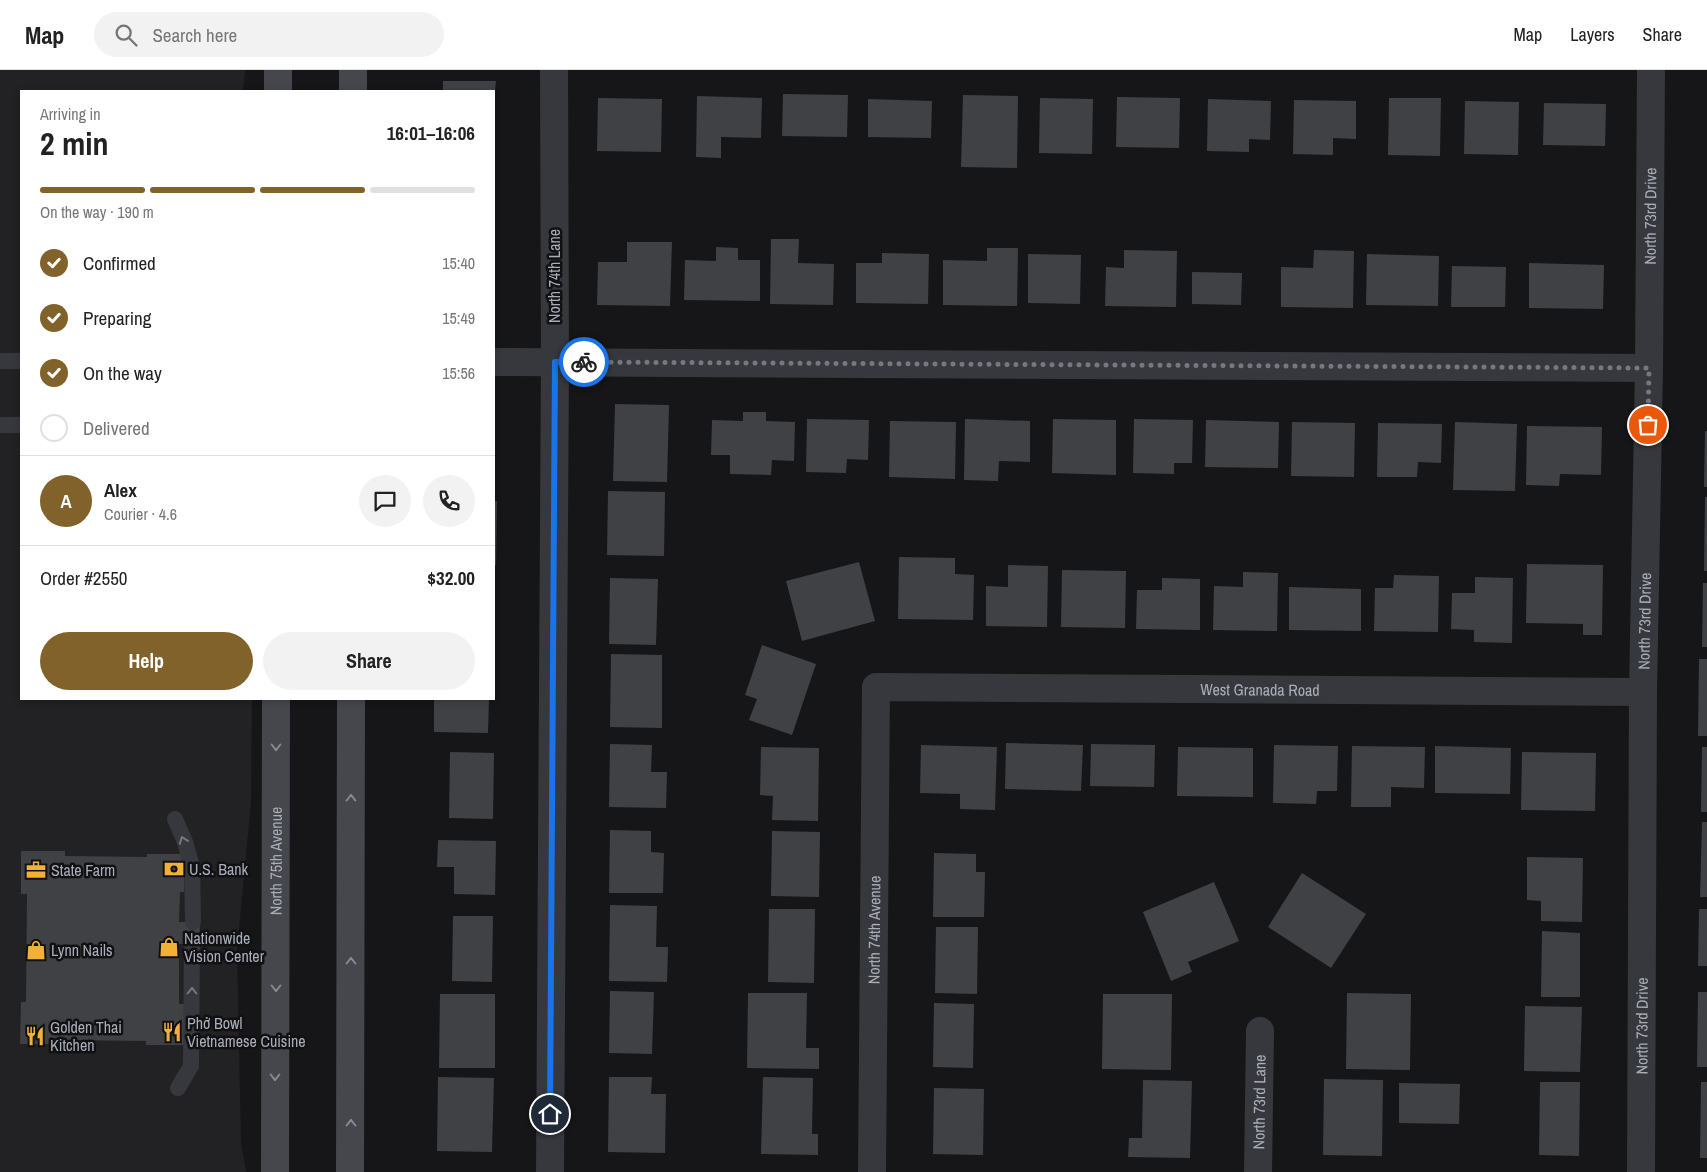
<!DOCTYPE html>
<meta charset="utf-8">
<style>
body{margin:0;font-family:"Archivo Narrow",sans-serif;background:#f2f2f2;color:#222;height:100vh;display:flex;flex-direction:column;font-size:19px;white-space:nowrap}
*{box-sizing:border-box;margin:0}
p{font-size:16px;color:#767676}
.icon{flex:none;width:28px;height:28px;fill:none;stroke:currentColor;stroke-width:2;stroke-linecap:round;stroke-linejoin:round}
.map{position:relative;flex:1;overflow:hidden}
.side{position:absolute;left:20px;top:20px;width:475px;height:610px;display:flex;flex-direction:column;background:#fff;border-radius:0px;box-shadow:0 2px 8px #0003}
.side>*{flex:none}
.pin{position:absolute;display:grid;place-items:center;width:42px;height:42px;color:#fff;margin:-21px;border:2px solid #fff;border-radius:50%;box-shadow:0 1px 5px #0007}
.courier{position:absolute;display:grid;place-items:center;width:50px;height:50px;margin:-25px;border:4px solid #1a73e8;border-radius:50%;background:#fff;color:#222;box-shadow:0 1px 6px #0007}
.overview em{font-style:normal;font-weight:800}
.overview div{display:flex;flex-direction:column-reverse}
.overview{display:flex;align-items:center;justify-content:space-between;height:85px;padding:0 20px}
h1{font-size:32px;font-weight:800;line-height:38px}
.bar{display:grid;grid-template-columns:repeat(4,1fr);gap:8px 5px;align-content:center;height:60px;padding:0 20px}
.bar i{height:6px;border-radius:4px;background:#e0e0e0}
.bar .active{background:#80622a}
.bar p{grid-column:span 4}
.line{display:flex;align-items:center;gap:12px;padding:0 20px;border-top:1px solid #e0e0e0}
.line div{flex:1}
.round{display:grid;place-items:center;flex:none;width:52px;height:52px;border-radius:26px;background:#f2f2f2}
ol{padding:0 20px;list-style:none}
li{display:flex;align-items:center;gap:15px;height:55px}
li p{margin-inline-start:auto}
li .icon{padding:5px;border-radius:50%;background:#80622a;color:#fff;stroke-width:4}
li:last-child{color:#767676}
li i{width:28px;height:28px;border:2px solid #e0e0e0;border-radius:50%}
.cta{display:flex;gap:10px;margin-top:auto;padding:10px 20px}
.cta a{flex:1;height:58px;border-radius:30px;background:#80622a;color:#fff;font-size:20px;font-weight:800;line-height:58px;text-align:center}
.cta a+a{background:#f2f2f2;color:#222}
header{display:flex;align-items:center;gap:30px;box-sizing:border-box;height:70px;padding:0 25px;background:#fff;border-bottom:1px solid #e0e0e0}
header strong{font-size:24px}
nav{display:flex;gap:28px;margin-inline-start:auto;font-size:18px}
.search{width:350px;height:45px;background:#f2f2f2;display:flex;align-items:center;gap:12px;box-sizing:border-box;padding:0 18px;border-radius:28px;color:#767676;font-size:19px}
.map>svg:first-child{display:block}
.built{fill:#222225}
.building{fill:#404145}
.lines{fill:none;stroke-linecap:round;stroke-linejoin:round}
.service{stroke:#37383d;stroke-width:16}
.minor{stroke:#37383d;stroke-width:28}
.secondary{stroke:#45474d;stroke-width:28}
.oneway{stroke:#858993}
.oneway2{stroke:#757881}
.done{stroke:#757880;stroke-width:5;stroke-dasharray:0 9}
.route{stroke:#1a73e8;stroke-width:6}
.labels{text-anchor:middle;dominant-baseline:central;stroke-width:5;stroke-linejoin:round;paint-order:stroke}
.street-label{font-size:16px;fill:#a8adb8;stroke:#111113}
.poi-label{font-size:16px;fill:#a8adb8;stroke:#111113;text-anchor:start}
</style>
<header>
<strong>Map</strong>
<div class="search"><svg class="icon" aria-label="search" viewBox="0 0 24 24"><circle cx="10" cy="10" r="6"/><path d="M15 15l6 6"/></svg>Search here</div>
<nav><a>Map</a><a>Layers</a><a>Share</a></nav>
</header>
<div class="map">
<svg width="1707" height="1102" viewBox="0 0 1707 1102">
<rect width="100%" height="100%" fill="#161618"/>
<!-- built -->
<polygon class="built" points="0,0 245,0 243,21 21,21 21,629 252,629 251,732 237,880 241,1073 246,1102 0,1102"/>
<!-- building -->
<g class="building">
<polygon points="443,11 496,11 495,21 443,21"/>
<polygon points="783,24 848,25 847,67 782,66"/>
<polygon points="963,25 1018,26 1017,98 961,97"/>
<polygon points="697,26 762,28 761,68 721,67 721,88 696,87"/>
<polygon points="1117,27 1180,28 1179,78 1116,77"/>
<polygon points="598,28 662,29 661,82 597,81"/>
<polygon points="1040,28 1093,29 1092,84 1039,83"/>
<polygon points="1389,28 1441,28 1440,86 1388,85"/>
<polygon points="868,29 932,31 931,68 868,67"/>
<polygon points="1208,29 1271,31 1270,70 1249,69 1249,82 1207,81"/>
<polygon points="1294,30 1356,31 1356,69 1333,68 1333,85 1293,84"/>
<polygon points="1465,31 1519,32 1518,85 1464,84"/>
<polygon points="1544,33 1606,34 1605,76 1543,75"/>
<polygon points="771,169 799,169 798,193 834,194 833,235 770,234"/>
<polygon points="627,172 672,172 670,236 597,235 598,192 627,192"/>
<polygon points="716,177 738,178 738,190 760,190 760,231 684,230 685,190 716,191"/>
<polygon points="987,178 1018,178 1017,236 943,235 943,190 987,191"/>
<polygon points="1124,180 1177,181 1176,237 1105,236 1106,197 1124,198"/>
<polygon points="1314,180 1354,181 1353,238 1281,237 1281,197 1313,198"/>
<polygon points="882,183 929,184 928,234 856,233 856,193 882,193"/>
<polygon points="1028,184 1081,185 1080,234 1028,233"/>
<polygon points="1367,184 1439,186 1438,236 1366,235"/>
<polygon points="1529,193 1604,195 1603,239 1529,238"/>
<polygon points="1452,196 1506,197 1505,237 1451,237"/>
<polygon points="1192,202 1242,203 1241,235 1192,234"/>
<polygon points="615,334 669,335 667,412 613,411"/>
<polygon points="743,342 766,342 766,351 795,352 794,391 772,390 771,405 730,404 730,385 711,385 712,350 743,351"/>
<polygon points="807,349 869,350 868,390 847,389 846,403 806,402"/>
<polygon points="965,349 1030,351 1030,392 999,391 998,411 964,410"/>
<polygon points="1053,349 1116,350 1116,405 1052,403"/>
<polygon points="1134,349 1193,350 1192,393 1174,393 1174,404 1133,403"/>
<polygon points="1206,350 1279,352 1278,398 1205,397"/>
<polygon points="890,351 956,352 955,409 889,407"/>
<polygon points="1292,352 1355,353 1354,407 1291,406"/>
<polygon points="1455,352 1517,354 1515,421 1453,420"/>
<polygon points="1378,353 1442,354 1441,393 1418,392 1417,407 1377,407"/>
<polygon points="1527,356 1602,357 1601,405 1560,404 1559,416 1526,415"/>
<polygon points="1705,361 1707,361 1707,417 1704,417"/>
<polygon points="608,421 665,422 664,486 607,485"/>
<polygon points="1705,427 1707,427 1707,501 1704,501"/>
<polygon points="494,431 497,431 496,495 494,495"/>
<polygon points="899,487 955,488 955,504 974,505 973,550 898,549"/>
<polygon points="859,492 875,551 802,571 786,511"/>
<polygon points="1527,494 1603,495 1602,565 1583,565 1583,554 1526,553"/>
<polygon points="1008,495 1048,496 1047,557 986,556 986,516 1008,517"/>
<polygon points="1062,500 1126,501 1125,558 1061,557"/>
<polygon points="1243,502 1278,503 1277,561 1213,560 1214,516 1243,517"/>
<polygon points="1394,505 1439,506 1438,562 1374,561 1375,518 1393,518"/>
<polygon points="1475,507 1513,508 1512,573 1474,572 1474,560 1451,559 1452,523 1475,523"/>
<polygon points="610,508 658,509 656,575 609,574"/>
<polygon points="1162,508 1200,509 1200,560 1136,559 1137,520 1162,520"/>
<polygon points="1703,513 1707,513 1707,577 1702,577"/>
<polygon points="1289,517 1361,519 1361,561 1289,560"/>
<polygon points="762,575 816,594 792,665 749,650 757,629 745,625"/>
<polygon points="611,584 662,585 662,658 610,657"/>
<polygon points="1699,589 1707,589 1707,666 1698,666"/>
<polygon points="434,629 489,629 488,663 434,662"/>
<polygon points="1006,673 1083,675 1081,721 1005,719"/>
<polygon points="610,674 652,675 651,702 667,702 666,738 609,737"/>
<polygon points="1091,674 1155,675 1154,717 1090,716"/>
<polygon points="921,675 997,677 995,740 960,739 960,724 920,723"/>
<polygon points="1274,675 1338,676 1337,721 1317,721 1316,734 1273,733"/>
<polygon points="1352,676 1425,677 1424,718 1391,717 1391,737 1351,737"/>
<polygon points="1435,676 1511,678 1510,724 1435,723"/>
<polygon points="761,677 819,678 818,751 772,750 773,726 760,725"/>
<polygon points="1178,677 1253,678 1253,727 1177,726"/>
<polygon points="1702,677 1707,677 1707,742 1701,742"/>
<polygon points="450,682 494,683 493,749 449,748"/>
<polygon points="1522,682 1596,683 1595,741 1521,740"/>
<polygon points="1702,752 1707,752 1707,827 1700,827"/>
<polygon points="610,760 651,761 651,782 664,783 663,823 609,823"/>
<polygon points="772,761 820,762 819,827 771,826"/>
<polygon points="438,770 496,771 495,825 454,824 454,797 437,797"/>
<polygon points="21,781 65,781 65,786 147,787 147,784 184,784 184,822 180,822 179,852 200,852 199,874 179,874 179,934 186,934 186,975 146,975 146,971 63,970 63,974 20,974 21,932 26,932 27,824 21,824"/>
<polygon points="934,783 976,784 976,802 985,802 984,847 933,847"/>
<polygon points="1527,787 1583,788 1582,852 1541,851 1541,831 1527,830"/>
<polygon points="1302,803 1366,844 1331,898 1268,857"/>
<polygon points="1214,812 1239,871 1188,892 1192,902 1171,911 1143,842"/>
<polygon points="610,835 657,836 656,877 668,877 667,912 609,911"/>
<polygon points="769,839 815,839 814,913 768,912"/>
<polygon points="1699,839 1707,839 1707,896 1698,896"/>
<polygon points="453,846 493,846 492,912 452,911"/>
<polygon points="936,857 978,857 977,924 935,923"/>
<polygon points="1542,861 1580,863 1580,927 1541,927"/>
<polygon points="610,921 654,922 652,984 609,983"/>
<polygon points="1698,922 1707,922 1707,997 1697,997"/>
<polygon points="748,923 807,923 806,978 819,978 819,999 747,998"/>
<polygon points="1347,923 1411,924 1410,1000 1346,999"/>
<polygon points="440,924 495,924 495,998 439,998"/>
<polygon points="1103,924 1172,924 1171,1000 1102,999"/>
<polygon points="934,933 974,934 973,998 933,997"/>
<polygon points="1525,936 1582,937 1580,1002 1524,1001"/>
<polygon points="438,1007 494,1008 492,1082 437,1081"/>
<polygon points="609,1007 652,1007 651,1024 666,1024 665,1083 608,1082"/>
<polygon points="763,1007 813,1008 812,1064 818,1064 818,1085 761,1084"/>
<polygon points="1324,1009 1383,1010 1382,1086 1323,1085"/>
<polygon points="1143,1010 1192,1011 1190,1088 1128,1087 1129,1068 1142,1068"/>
<polygon points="1540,1012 1580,1012 1579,1086 1539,1085"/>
<polygon points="1701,1012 1707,1012 1707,1088 1700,1088"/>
<polygon points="1399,1013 1460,1014 1459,1054 1399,1053"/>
<polygon points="934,1018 984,1019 983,1085 933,1084"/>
</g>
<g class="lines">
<!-- service -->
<g class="service">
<polyline points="0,291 21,291"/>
<polyline points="0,355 21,355"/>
<polyline points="175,749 185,772 192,797 193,852"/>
<polyline points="178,1018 191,996 192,874"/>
</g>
<!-- minor -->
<g class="minor">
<polyline points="494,292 1649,298"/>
<polyline points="550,1102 555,292 554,0"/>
<path id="s1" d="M 872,1102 L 876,617 L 1643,622"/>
<path id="s2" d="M 1258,1102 L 1260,961"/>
<path id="s3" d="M 1641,1102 L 1643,622 L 1649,298 L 1651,0"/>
</g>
<!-- secondary -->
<g class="secondary">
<polyline points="278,21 278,0"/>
<polyline points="353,21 353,0"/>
<path id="s4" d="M 275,1102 L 276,629"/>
<polyline points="350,1102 351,629"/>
</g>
</g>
<!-- one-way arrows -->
<defs><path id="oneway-chevron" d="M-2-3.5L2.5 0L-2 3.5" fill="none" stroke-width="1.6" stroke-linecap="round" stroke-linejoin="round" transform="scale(1.25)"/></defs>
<g class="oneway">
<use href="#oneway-chevron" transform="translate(276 677) rotate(90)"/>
<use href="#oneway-chevron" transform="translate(351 728) rotate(-90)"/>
<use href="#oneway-chevron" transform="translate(351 891) rotate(-90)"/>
<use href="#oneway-chevron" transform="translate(276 918) rotate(90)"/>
<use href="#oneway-chevron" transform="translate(275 1007) rotate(90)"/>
<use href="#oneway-chevron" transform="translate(351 1053) rotate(-90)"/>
</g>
<g class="oneway2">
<use href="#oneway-chevron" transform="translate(183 770) rotate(-110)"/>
<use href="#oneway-chevron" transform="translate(192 921) rotate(-90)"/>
</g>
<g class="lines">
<!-- done -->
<polyline class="done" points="584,292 1649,298 1648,355"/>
<!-- route -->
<polyline class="route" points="550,1044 555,292 584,292"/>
</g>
<!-- icons -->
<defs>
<symbol id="bank-bare" viewBox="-9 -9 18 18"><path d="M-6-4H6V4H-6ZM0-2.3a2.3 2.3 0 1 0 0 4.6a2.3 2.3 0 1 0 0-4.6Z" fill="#f2b134" stroke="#111113" stroke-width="2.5" paint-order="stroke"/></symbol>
<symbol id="office-bare" viewBox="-9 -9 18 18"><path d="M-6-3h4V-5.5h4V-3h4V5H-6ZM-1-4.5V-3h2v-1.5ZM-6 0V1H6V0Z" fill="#f2b134" stroke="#111113" stroke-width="2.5" paint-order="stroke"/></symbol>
<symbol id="shop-bare" viewBox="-9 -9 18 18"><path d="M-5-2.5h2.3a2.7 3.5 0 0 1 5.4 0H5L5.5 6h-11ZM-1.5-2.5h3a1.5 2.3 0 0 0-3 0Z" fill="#f2b134" stroke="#111113" stroke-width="2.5" paint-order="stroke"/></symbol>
<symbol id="restaurant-bare" viewBox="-9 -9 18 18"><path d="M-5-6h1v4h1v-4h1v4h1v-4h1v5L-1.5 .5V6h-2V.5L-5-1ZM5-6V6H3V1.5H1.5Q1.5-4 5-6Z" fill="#f2b134" stroke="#111113" stroke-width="2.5" paint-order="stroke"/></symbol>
</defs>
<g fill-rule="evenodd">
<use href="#bank-bare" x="160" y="785" width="28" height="28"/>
<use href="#office-bare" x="22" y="786" width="28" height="28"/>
<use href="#shop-bare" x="155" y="863" width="28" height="28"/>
<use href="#shop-bare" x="22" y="866" width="28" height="28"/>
<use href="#restaurant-bare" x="158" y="948" width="28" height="28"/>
<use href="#restaurant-bare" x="21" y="952" width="28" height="28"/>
</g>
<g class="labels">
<!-- street labels -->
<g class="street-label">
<text stroke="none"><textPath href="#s3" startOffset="956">North 73rd Drive</textPath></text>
<text transform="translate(554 206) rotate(-90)">North 74th Lane</text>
<text stroke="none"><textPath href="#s3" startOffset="551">North 73rd Drive</textPath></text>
<text stroke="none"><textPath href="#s1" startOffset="869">West Granada Road</textPath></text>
<text stroke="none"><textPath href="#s4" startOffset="311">North 75th Avenue</textPath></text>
<text stroke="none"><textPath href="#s1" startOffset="242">North 74th Avenue</textPath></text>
<text stroke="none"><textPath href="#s3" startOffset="146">North 73rd Drive</textPath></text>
<text stroke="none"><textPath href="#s2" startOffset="70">North 73rd Lane</textPath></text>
</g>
<!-- poi labels -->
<g class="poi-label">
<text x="189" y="799">U.S. Bank</text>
<text x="51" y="800">State Farm</text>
<text x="184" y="868">Nationwide<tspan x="184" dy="18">Vision Center</tspan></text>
<text x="51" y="880">Lynn Nails</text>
<text x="187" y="953">Phở Bowl<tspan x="187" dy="18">Vietnamese Cuisine</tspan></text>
<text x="50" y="957">Golden Thai<tspan x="50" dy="18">Kitchen</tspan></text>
</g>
</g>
</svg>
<div class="pin" style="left:1648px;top:355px;background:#ea580c"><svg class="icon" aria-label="bag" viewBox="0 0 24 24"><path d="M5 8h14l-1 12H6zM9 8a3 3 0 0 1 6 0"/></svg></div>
<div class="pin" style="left:550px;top:1044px;background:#1f2937"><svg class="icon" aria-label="home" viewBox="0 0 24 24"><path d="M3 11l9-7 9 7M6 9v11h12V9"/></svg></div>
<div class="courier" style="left:584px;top:292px"><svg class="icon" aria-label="bike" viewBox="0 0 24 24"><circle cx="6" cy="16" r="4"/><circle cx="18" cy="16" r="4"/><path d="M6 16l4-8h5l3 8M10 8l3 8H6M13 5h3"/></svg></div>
<section class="side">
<div class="overview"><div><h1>2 min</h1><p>Arriving in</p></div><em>16:01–16:06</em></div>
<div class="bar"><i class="active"></i><i class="active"></i><i class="active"></i><i></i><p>On the way · 190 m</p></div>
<ol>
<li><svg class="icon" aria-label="check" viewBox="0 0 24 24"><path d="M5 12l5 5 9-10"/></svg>Confirmed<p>15:40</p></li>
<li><svg class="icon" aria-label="check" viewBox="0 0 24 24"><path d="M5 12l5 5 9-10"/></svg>Preparing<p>15:49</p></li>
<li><svg class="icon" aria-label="check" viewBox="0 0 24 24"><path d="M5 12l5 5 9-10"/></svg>On the way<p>15:56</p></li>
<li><i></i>Delivered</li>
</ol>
<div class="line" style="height:90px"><b class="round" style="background:#80622a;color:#fff">A</b><div><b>Alex</b><p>Courier · 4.6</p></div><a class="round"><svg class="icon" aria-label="chat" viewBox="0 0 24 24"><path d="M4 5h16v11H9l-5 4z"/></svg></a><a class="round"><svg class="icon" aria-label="phone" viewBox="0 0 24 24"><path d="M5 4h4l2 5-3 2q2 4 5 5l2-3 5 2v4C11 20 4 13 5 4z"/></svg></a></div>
<div class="line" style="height:65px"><div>Order #2550</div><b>$32.00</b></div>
<div class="cta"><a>Help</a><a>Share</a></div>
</section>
</div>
